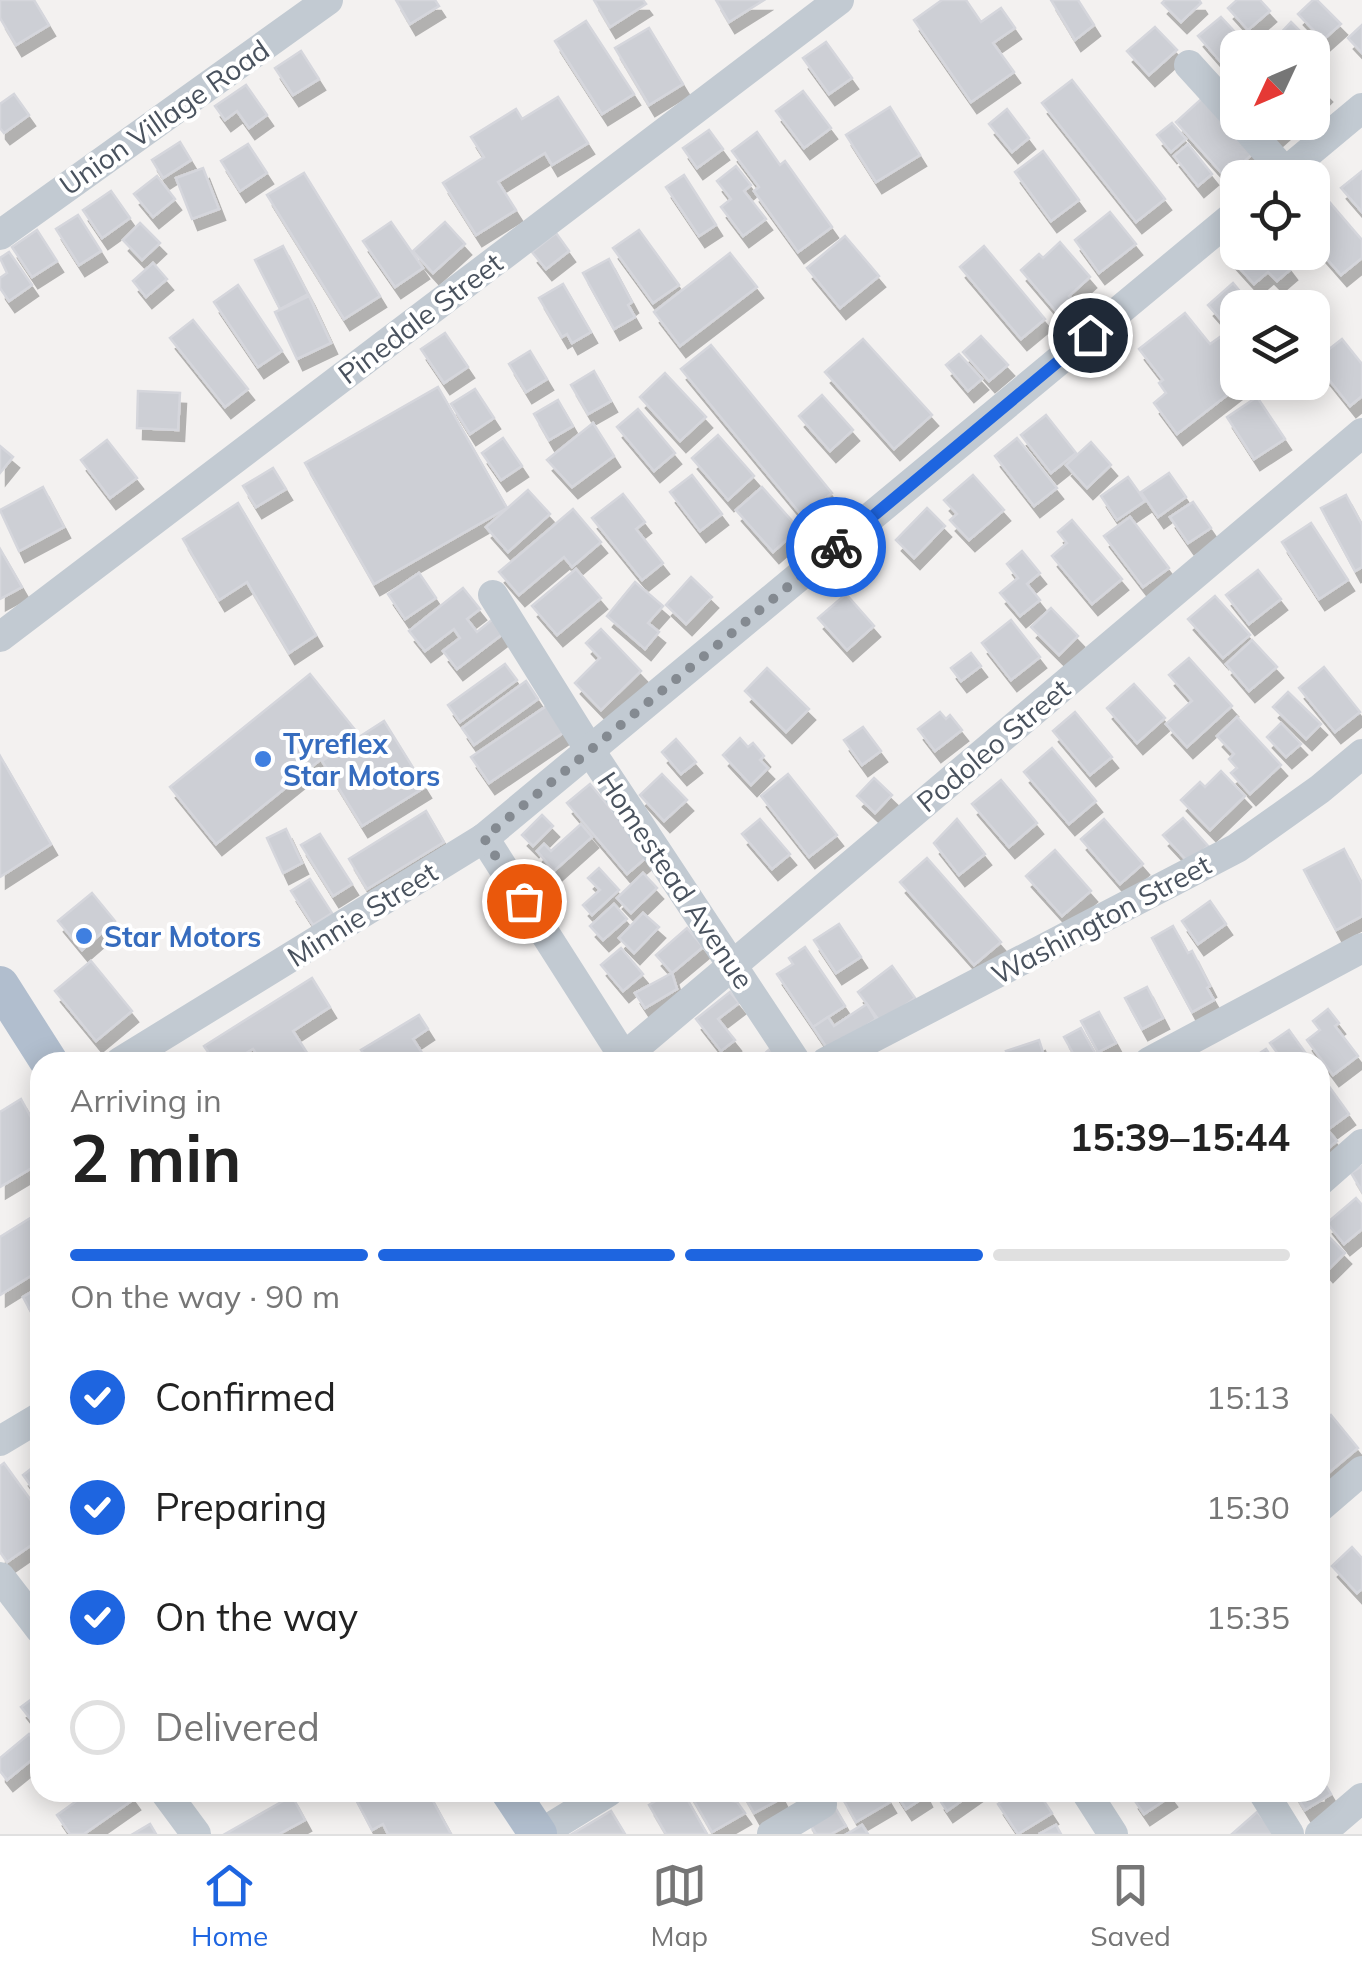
<!DOCTYPE html>
<meta charset="utf-8">
<style>
body{margin:0;font-family:Mulish,sans-serif;background:#f2f2f2;color:#222;height:100vh;display:flex;flex-direction:column;font-size:38px;white-space:nowrap}
*{box-sizing:border-box;margin:0}
p{font-size:32px;color:#767676}
.icon{flex:none;width:55px;height:55px;fill:none;stroke:currentColor;stroke-width:2;stroke-linecap:round;stroke-linejoin:round}
.map{position:relative;flex:1;overflow:hidden}
.panel{position:absolute;left:30px;top:1052px;width:1300px;height:750px;display:flex;flex-direction:column;background:#fff;border-radius:30px;box-shadow:0 5px 25px #0003}
.panel>*{flex:none}
.needle{width:65px;rotate:226deg}
.fabs{position:absolute;left:1220px;top:30px;display:grid;gap:20px}
.fabs a{display:grid;place-items:center;width:110px;height:110px;border-radius:20px;background:#fff;box-shadow:0 5px 25px #0003;font-size:50px}
.pin{position:absolute;display:grid;place-items:center;width:85px;height:85px;color:#fff;margin:-42px;border:5px solid #fff;border-radius:50%;box-shadow:0 2px 10px #0007}
.courier{position:absolute;display:grid;place-items:center;width:100px;height:100px;margin:-50px;border:8px solid #1e65e0;border-radius:50%;background:#fff;color:#222;box-shadow:0 2px 12px #0007}
.overview em{font-style:normal;font-weight:700}
.overview div{display:flex;flex-direction:column-reverse}
.overview{display:flex;align-items:center;justify-content:space-between;height:170px;padding:0 40px}
h1{font-size:65px;font-weight:700;line-height:75px}
.bar{display:grid;grid-template-columns:repeat(4,1fr);gap:15px 10px;align-content:center;height:120px;padding:0 40px}
.bar i{height:12px;border-radius:8px;background:#e0e0e0}
.bar .on{background:#1e65e0}
.bar p{grid-column:span 4}
ol{padding:0 40px;list-style:none}
li{display:flex;align-items:center;gap:30px;height:110px}
li p{margin-inline-start:auto}
li .icon{padding:10px;border-radius:50%;background:#1e65e0;color:#fff;stroke-width:4}
li:last-child{color:#767676}
li i{width:55px;height:55px;border:5px solid #e0e0e0;border-radius:50%}
.tabs{display:flex;justify-content:space-around;align-items:center;height:140px;border-top:2px solid #e0e0e0;background:#fff;font-size:28px;color:#767676}
.tabs a{display:grid;justify-items:center;gap:5px}
.tabs .on{color:#1e65e0}
.map>svg:first-child{display:block}
.building{fill:#cdcfd5;stroke:#d5d6dc;stroke-width:2.5;filter:url(#shadow)}
.lines{fill:none;stroke-linecap:round;stroke-linejoin:round}
.minor{stroke:#c2cad2;stroke-width:30}
.major{stroke:#b1bece;stroke-width:38}
.done{stroke:#848a91;stroke-width:10;stroke-dasharray:0 18}
.route{stroke:#1e65e0;stroke-width:12}
.shop-dot{fill:#3f7fe0;stroke:#fff;stroke-width:4}
.labels{text-anchor:middle;dominant-baseline:central;stroke-width:8;stroke-linejoin:round;paint-order:stroke}
.street-label{font-size:28px;fill:#49525e;stroke:#fff}
.shop-label{font-size:28px;font-weight:bold;fill:#366cbe;stroke:#fff;text-anchor:start}
</style>
<div class="map">
<svg width="1362" height="1834" viewBox="0 0 1362 1834">
<defs>
<filter id="shadow"><feDropShadow dx="6" dy="11" stdDeviation="0" flood-color="#0004"/></filter>
</defs>
<rect width="100%" height="100%" fill="#f3f1f0"/>
<!-- building -->
<g class="building">
<polygon points="0,0 34,0 49,25 16,45 0,18"/>
<polygon points="396,0 435,0 439,6 410,24"/>
<polygon points="594,0 643,0 646,4 610,27"/>
<polygon points="716,0 764,0 729,22"/>
<polygon points="942,0 966,0 981,22 1001,8 1015,28 993,43 1014,72 971,102 914,20"/>
<polygon points="1051,0 1078,0 1094,25 1075,40"/>
<polygon points="1165,0 1199,0 1201,3 1181,22 1162,3"/>
<polygon points="1237,0 1260,0 1270,11 1248,30 1228,8"/>
<polygon points="1313,0 1317,0 1341,24 1323,40 1298,14"/>
<polygon points="1221,17 1248,46 1238,48 1238,57 1226,68 1198,36"/>
<polygon points="586,21 634,94 602,114 555,41"/>
<polygon points="1291,22 1313,44 1310,48 1286,48 1276,38"/>
<polygon points="1362,25 1362,53 1348,38"/>
<polygon points="1155,27 1177,50 1149,75 1127,51"/>
<polygon points="649,28 683,84 649,105 615,48"/>
<polygon points="826,42 852,78 829,94 803,58"/>
<polygon points="301,51 319,79 293,95 275,68"/>
<polygon points="1312,77 1326,91 1314,103 1312,101"/>
<polygon points="1072,80 1165,199 1136,222 1042,103"/>
<polygon points="246,85 267,115 249,128 237,111 225,120 215,106"/>
<polygon points="803,91 831,128 804,148 776,111"/>
<polygon points="1209,92 1259,148 1226,178 1176,122"/>
<polygon points="14,94 29,115 4,133 0,128 0,104"/>
<polygon points="558,97 588,143 552,165 545,153 498,182 516,210 476,235 443,183 484,157 471,137 516,109 522,119"/>
<polygon points="890,107 920,155 876,182 846,135"/>
<polygon points="1007,109 1029,138 1012,152 989,124"/>
<polygon points="1259,122 1291,122 1273,138"/>
<polygon points="1172,123 1186,139 1171,152 1157,135"/>
<polygon points="709,130 723,149 697,168 683,148"/>
<polygon points="757,132 780,165 785,161 832,227 798,252 754,191 759,187 732,151"/>
<polygon points="180,142 191,160 163,178 152,160"/>
<polygon points="248,144 267,173 240,191 221,161"/>
<polygon points="1188,144 1212,174 1198,186 1174,156"/>
<polygon points="1043,151 1079,200 1051,221 1015,172"/>
<polygon points="736,166 751,185 744,191 766,219 743,236 721,207 731,199 717,181"/>
<polygon points="203,168 219,209 192,219 176,178"/>
<polygon points="1362,171 1362,212 1341,188"/>
<polygon points="304,173 380,296 344,319 267,195"/>
<polygon points="684,175 716,225 699,236 666,187"/>
<polygon points="157,176 175,199 153,217 134,194"/>
<polygon points="111,191 130,218 102,238 83,210"/>
<polygon points="1320,191 1362,240 1362,258 1341,275 1312,242 1312,198"/>
<polygon points="1110,212 1136,244 1099,273 1075,240"/>
<polygon points="78,215 101,251 79,265 56,229"/>
<polygon points="391,222 423,268 395,287 363,241"/>
<polygon points="445,222 465,244 433,273 413,251"/>
<polygon points="140,223 160,243 142,260 123,240"/>
<polygon points="37,230 57,261 32,277 12,247"/>
<polygon points="639,230 679,285 653,303 613,248"/>
<polygon points="556,233 569,251 546,269 532,252"/>
<polygon points="845,236 879,276 840,308 807,268"/>
<polygon points="1238,241 1238,252 1278,252 1291,269 1277,281 1268,272 1254,284 1225,252"/>
<polygon points="1060,242 1090,277 1069,296 1074,302 1060,316 1021,270 1039,254 1043,258"/>
<polygon points="283,246 308,294 280,309 255,260"/>
<polygon points="984,246 1045,319 1021,339 960,267"/>
<polygon points="9,252 32,285 9,301 0,288 0,278 7,273 0,258"/>
<polygon points="730,253 757,287 680,346 654,312"/>
<polygon points="609,259 632,302 628,305 635,317 614,329 583,273"/>
<polygon points="153,263 167,279 146,297 133,281"/>
<polygon points="1233,283 1254,308 1238,308 1238,339 1208,305"/>
<polygon points="563,284 591,332 572,343 567,334 562,337 539,298"/>
<polygon points="238,285 282,351 258,367 214,302"/>
<polygon points="309,296 331,343 297,359 275,312"/>
<polygon points="1185,313 1210,344 1220,337 1238,360 1238,382 1244,382 1177,434 1154,403 1166,393 1159,383 1163,380 1139,349"/>
<polygon points="193,320 248,389 225,407 170,338"/>
<polygon points="445,333 468,367 444,383 421,349"/>
<polygon points="981,336 1008,365 989,381 963,352"/>
<polygon points="863,339 932,415 894,449 825,372"/>
<polygon points="1342,339 1362,364 1362,396 1350,406 1314,361"/>
<polygon points="711,345 832,493 803,517 681,369"/>
<polygon points="530,351 547,379 526,392 509,364"/>
<polygon points="959,354 982,379 968,391 946,365"/>
<polygon points="594,371 611,401 588,414 571,385"/>
<polygon points="665,373 706,417 680,441 640,397"/>
<polygon points="438,387 507,508 374,584 305,463"/>
<polygon points="475,389 494,418 470,434 451,404"/>
<polygon points="138,391 180,393 178,430 137,428"/>
<polygon points="822,395 853,430 830,451 799,416"/>
<polygon points="1257,397 1285,439 1254,459 1227,417"/>
<polygon points="558,400 573,426 549,440 534,414"/>
<polygon points="638,409 675,453 654,471 617,427"/>
<polygon points="1046,415 1076,453 1051,473 1021,435"/>
<polygon points="593,423 614,456 572,487 547,460"/>
<polygon points="718,435 754,476 728,500 692,458"/>
<polygon points="503,438 522,466 501,480 482,453"/>
<polygon points="1017,438 1057,488 1034,506 995,456"/>
<polygon points="107,440 137,478 110,498 81,460"/>
<polygon points="1091,442 1111,465 1087,488 1066,465"/>
<polygon points="0,446 13,457 0,473"/>
<polygon points="273,468 286,489 256,507 243,486"/>
<polygon points="1169,473 1186,497 1158,517 1141,492"/>
<polygon points="692,475 722,514 700,531 670,492"/>
<polygon points="973,475 1004,510 969,540 950,520 957,514 944,500"/>
<polygon points="1128,477 1145,501 1117,520 1101,496"/>
<polygon points="43,487 64,527 19,551 0,510"/>
<polygon points="762,487 799,529 773,552 736,510"/>
<polygon points="528,490 550,514 508,552 486,527"/>
<polygon points="623,494 645,522 636,529 663,563 642,580 592,518"/>
<polygon points="1346,495 1362,525 1362,567 1355,571 1321,508"/>
<polygon points="1193,502 1211,528 1188,543 1170,517"/>
<polygon points="238,503 316,635 289,653 247,582 219,600 183,539"/>
<polygon points="927,508 945,526 914,558 896,540"/>
<polygon points="573,509 601,542 572,567 564,557 519,595 499,572"/>
<polygon points="1130,517 1169,568 1143,587 1104,536"/>
<polygon points="1072,520 1122,579 1092,604 1052,556 1067,543 1058,532"/>
<polygon points="1311,523 1348,580 1319,599 1282,542"/>
<polygon points="0,549 22,587 0,599"/>
<polygon points="1022,551 1040,573 1027,584 1040,600 1020,616 1000,593 1018,578 1007,564"/>
<polygon points="576,569 601,598 557,635 532,606"/>
<polygon points="1258,570 1281,599 1249,624 1226,595"/>
<polygon points="419,573 436,598 405,619 388,594"/>
<polygon points="691,577 712,597 686,624 666,605"/>
<polygon points="635,582 663,606 648,623 659,632 645,649 607,616"/>
<polygon points="463,588 480,609 467,619 477,632 493,619 504,633 457,669 443,651 460,638 454,629 425,651 409,631"/>
<polygon points="846,594 874,626 847,650 818,618"/>
<polygon points="1215,596 1250,635 1223,658 1188,619"/>
<polygon points="1051,608 1078,636 1059,655 1031,627"/>
<polygon points="1011,620 1040,657 1011,680 982,643"/>
<polygon points="601,629 641,671 601,710 575,683 600,658 586,643"/>
<polygon points="1252,640 1277,667 1249,691 1226,664"/>
<polygon points="971,653 981,666 961,681 951,668"/>
<polygon points="1189,658 1232,706 1187,747 1166,724 1192,701 1169,675"/>
<polygon points="505,664 517,680 460,722 448,705"/>
<polygon points="1324,667 1360,712 1335,732 1299,688"/>
<polygon points="767,668 809,709 786,732 745,691"/>
<polygon points="310,674 356,731 216,844 170,787"/>
<polygon points="526,681 538,699 474,745 462,728"/>
<polygon points="1134,684 1165,718 1137,743 1107,708"/>
<polygon points="1288,692 1321,724 1306,739 1273,707"/>
<polygon points="548,705 566,731 489,783 471,757"/>
<polygon points="940,712 946,719 950,715 962,730 935,751 918,729"/>
<polygon points="1075,712 1112,757 1090,775 1053,731"/>
<polygon points="1237,717 1281,765 1250,794 1231,773 1237,768 1229,759 1234,754 1217,736"/>
<polygon points="384,721 425,787 362,826 322,761"/>
<polygon points="1281,723 1301,744 1286,757 1267,737"/>
<polygon points="863,727 881,751 862,765 844,740"/>
<polygon points="740,738 748,747 753,743 764,756 760,760 768,768 751,785 723,755"/>
<polygon points="676,739 696,762 681,774 662,752"/>
<polygon points="1052,748 1096,801 1069,824 1024,772"/>
<polygon points="0,756 51,844 0,877"/>
<polygon points="1221,771 1245,796 1210,830 1181,800 1200,782 1205,787"/>
<polygon points="662,774 687,800 664,821 640,795"/>
<polygon points="788,774 837,835 809,857 761,796"/>
<polygon points="874,778 892,795 875,813 857,796"/>
<polygon points="1001,780 1037,823 1009,847 972,804"/>
<polygon points="590,784 649,855 627,874 567,803"/>
<polygon points="426,811 444,842 367,889 349,859"/>
<polygon points="542,815 553,826 533,846 522,835"/>
<polygon points="1183,818 1208,846 1189,863 1163,835"/>
<polygon points="760,819 790,854 772,869 742,834"/>
<polygon points="957,819 985,854 959,875 934,843"/>
<polygon points="1104,819 1143,864 1120,884 1081,839"/>
<polygon points="581,824 592,837 554,871 537,851 544,844 551,851"/>
<polygon points="286,829 302,863 283,873 267,838"/>
<polygon points="320,834 352,884 333,896 301,845"/>
<polygon points="1344,849 1362,884 1362,916 1336,930 1304,870"/>
<polygon points="1055,850 1091,891 1062,916 1026,876"/>
<polygon points="927,858 1001,942 974,965 900,882"/>
<polygon points="599,868 619,890 592,915 583,905 600,890 588,878"/>
<polygon points="643,873 657,888 631,913 617,898"/>
<polygon points="310,879 332,913 313,925 291,891"/>
<polygon points="92,893 115,921 82,950 58,921"/>
<polygon points="1210,901 1226,924 1198,944 1182,921"/>
<polygon points="614,904 627,919 603,940 590,926"/>
<polygon points="643,913 659,927 634,953 619,938"/>
<polygon points="839,924 861,957 836,973 814,940"/>
<polygon points="1173,926 1188,953 1192,951 1210,986 1207,988 1214,1000 1192,1012 1152,938"/>
<polygon points="687,928 703,947 672,973 656,955"/>
<polygon points="805,947 845,1006 813,1027 777,974 793,964 789,958"/>
<polygon points="621,948 643,974 623,991 601,965"/>
<polygon points="91,961 132,1011 96,1041 55,991"/>
<polygon points="892,966 915,998 881,1023 858,992"/>
<polygon points="672,973 677,989 645,1008 635,993"/>
<polygon points="312,978 330,1007 293,1031 313,1062 262,1062 253,1049 231,1062 215,1062 204,1046"/>
<polygon points="1147,987 1163,1018 1142,1029 1125,998"/>
<polygon points="730,992 739,1003 718,1019 735,1040 721,1051 696,1019"/>
<polygon points="867,1004 876,1019 829,1051 813,1027 828,1017 834,1026"/>
<polygon points="1328,1009 1339,1023 1335,1026 1358,1056 1333,1075 1307,1040 1320,1030 1313,1021"/>
<polygon points="1099,1012 1116,1043 1098,1052 1081,1021"/>
<polygon points="419,1015 428,1029 413,1039 428,1062 369,1062 361,1050"/>
<polygon points="1081,1028 1100,1062 1078,1062 1064,1037"/>
<polygon points="1289,1030 1312,1062 1284,1062 1270,1043"/>
<polygon points="1039,1040 1046,1062 1011,1062 1006,1051"/>
<polygon points="771,1048 784,1062 755,1062"/>
<polygon points="1266,1049 1275,1062 1246,1062"/>
<polygon points="1320,1074 1349,1114 1330,1128 1320,1114"/>
<polygon points="21,1099 33,1121 40,1116 40,1163 0,1187 0,1112"/>
<polygon points="1321,1122 1337,1141 1320,1155 1320,1123"/>
<polygon points="1362,1166 1362,1191 1351,1173"/>
<polygon points="1356,1198 1362,1205 1362,1229 1344,1244 1327,1223"/>
<polygon points="40,1212 40,1270 0,1295 0,1237"/>
<polygon points="1321,1229 1345,1253 1327,1271 1320,1263"/>
<polygon points="40,1287 40,1304 30,1310 23,1297"/>
<polygon points="1320,1412 1326,1420 1331,1415 1358,1448 1320,1480"/>
<polygon points="40,1462 40,1490 36,1493 23,1475"/>
<polygon points="4,1463 40,1513 40,1539 7,1562 0,1552 0,1466"/>
<polygon points="1352,1547 1362,1558 1362,1589 1357,1593 1332,1566"/>
<polygon points="40,1693 40,1725 37,1727 21,1707"/>
<polygon points="29,1734 40,1747 40,1753 7,1780 0,1771 0,1758"/>
<polygon points="1320,1776 1331,1794 1305,1810 1294,1792 1320,1792"/>
<polygon points="89,1792 129,1792 134,1799 84,1834 70,1834 57,1815"/>
<polygon points="352,1792 428,1792 451,1834 388,1834 383,1824 372,1830"/>
<polygon points="670,1792 683,1792 707,1834 666,1834 649,1805"/>
<polygon points="689,1792 722,1792 726,1800 737,1802 745,1813 712,1832"/>
<polygon points="742,1792 779,1792 782,1798 754,1813"/>
<polygon points="853,1792 884,1792 890,1802 856,1822 843,1799"/>
<polygon points="895,1792 924,1792 926,1796 906,1809"/>
<polygon points="948,1792 974,1792 947,1811 939,1799"/>
<polygon points="1015,1792 1038,1792 1052,1813 1018,1834 998,1804"/>
<polygon points="1140,1792 1168,1792 1171,1796 1144,1814 1133,1798"/>
<polygon points="292,1796 305,1820 279,1834 225,1834"/>
<polygon points="833,1804 846,1826 831,1834 816,1834 807,1819"/>
<polygon points="611,1811 625,1834 572,1834"/>
<polygon points="1257,1812 1277,1834 1232,1834"/>
<polygon points="150,1824 156,1834 133,1834"/>
<polygon points="862,1825 868,1834 847,1834"/>
<polygon points="1056,1825 1061,1834 1039,1834"/>
</g>
<g class="lines">
<!-- minor -->
<g class="minor">
<polyline points="1189,65 1238,119"/>
<polyline points="1241,122 1285,172"/>
<polyline points="1278,178 1362,108"/>
<polyline points="0,235 328,0"/>
<polyline points="493,595 591,752 796,1062"/>
<polyline points="0,637 839,0"/>
<polyline points="484,838 627,1062"/>
<polyline points="624,1057 1362,433"/>
<polyline points="120,1062 484,838 1238,212"/>
<polyline points="826,1062 1237,848 1320,789 1362,754"/>
<polyline points="1149,1062 1362,948"/>
<polyline points="1320,1181 1362,1144"/>
<polyline points="0,1441 40,1417"/>
<polyline points="1320,1507 1362,1471"/>
<polyline points="0,1577 40,1629"/>
<polyline points="165,1792 196,1834"/>
<polyline points="1086,1792 1113,1834"/>
<polyline points="1263,1792 1289,1834"/>
<polyline points="540,1834 608,1792"/>
<polyline points="772,1834 822,1804"/>
<polyline points="1320,1834 1362,1798"/>
</g>
<!-- major -->
<g class="major">
<polyline points="0,985 49,1062"/>
<polyline points="510,1792 538,1834"/>
</g>
</g>
<g class="lines">
<!-- done -->
<polyline class="done" points="524,901 484,838 836,547"/>
<!-- route -->
<polyline class="route" points="836,547 1090,335"/>
</g>
<!-- markers -->
<g class="shop-dot">
<circle cx="263" cy="759" r="10"/>
<circle cx="84" cy="936" r="10"/>
</g>
<g class="labels">
<!-- street labels -->
<g class="street-label">
<text transform="translate(164 117) rotate(-35)">Union Village Road</text>
<text transform="translate(420 318) rotate(-37)">Pinedale Street</text>
<text transform="translate(993 745) rotate(-40)">Podoleo Street</text>
<text transform="translate(676 880) rotate(56)">Homestead Avenue</text>
<text transform="translate(362 914) rotate(-32)">Minnie Street</text>
<text transform="translate(1101 919) rotate(-28)">Washington Street</text>
</g>
<!-- shop labels -->
<g class="shop-label">
<text x="283" y="743">Tyreflex<tspan x="283" dy="32">Star Motors</tspan></text>
<text x="104" y="936">Star Motors</text>
</g>
</g>
</svg>
<div class="fabs">
<a><svg class="needle" viewBox="-14 -14 28 28"><path d="M0-13l5 13h-10z" fill="#e53935"/><path d="M0 13l5-13h-10z" fill="#767676"/></svg></a>
<a><svg class="icon" aria-label="locate" viewBox="0 0 24 24"><circle cx="12" cy="12" r="6"/><path d="M12 2v4M12 18v4M2 12h4M18 12h4"/></svg></a>
<a><svg class="icon" aria-label="layers" viewBox="0 0 24 24"><path d="M12 4l9 5-9 5-9-5zM3 14l9 5 9-5"/></svg></a>
</div>
<div class="pin" style="left:524px;top:901px;background:#ea580c"><svg class="icon" aria-label="bag" viewBox="0 0 24 24"><path d="M5 8h14l-1 12H6zM9 8a3 3 0 0 1 6 0"/></svg></div>
<div class="pin" style="left:1090px;top:335px;background:#1f2937"><svg class="icon" aria-label="home" viewBox="0 0 24 24"><path d="M3 11l9-7 9 7M6 9v11h12V9"/></svg></div>
<div class="courier" style="left:836px;top:547px"><svg class="icon" aria-label="bike" viewBox="0 0 24 24"><circle cx="6" cy="16" r="4"/><circle cx="18" cy="16" r="4"/><path d="M6 16l4-8h5l3 8M10 8l3 8H6M13 5h3"/></svg></div>
<section class="panel">
<div class="overview"><div><h1>2 min</h1><p>Arriving in</p></div><em>15:39–15:44</em></div>
<div class="bar"><i class="on"></i><i class="on"></i><i class="on"></i><i></i><p>On the way · 90 m</p></div>
<ol>
<li><svg class="icon" aria-label="check" viewBox="0 0 24 24"><path d="M5 12l5 5 9-10"/></svg>Confirmed<p>15:13</p></li>
<li><svg class="icon" aria-label="check" viewBox="0 0 24 24"><path d="M5 12l5 5 9-10"/></svg>Preparing<p>15:30</p></li>
<li><svg class="icon" aria-label="check" viewBox="0 0 24 24"><path d="M5 12l5 5 9-10"/></svg>On the way<p>15:35</p></li>
<li><i></i>Delivered</li>
</ol>
</section>
</div>
<nav class="tabs">
<a class="on"><svg class="icon" aria-label="home" viewBox="0 0 24 24"><path d="M3 11l9-7 9 7M6 9v11h12V9"/></svg>Home</a>
<a><svg class="icon" aria-label="map" viewBox="0 0 24 24"><path d="M3 6l6-2 6 2 6-2v14l-6 2-6-2-6 2zM9 4v14M15 6v14"/></svg>Map</a>
<a><svg class="icon" aria-label="saved" viewBox="0 0 24 24"><path d="M7 4h10v16l-5-4-5 4z"/></svg>Saved</a>
</nav>
